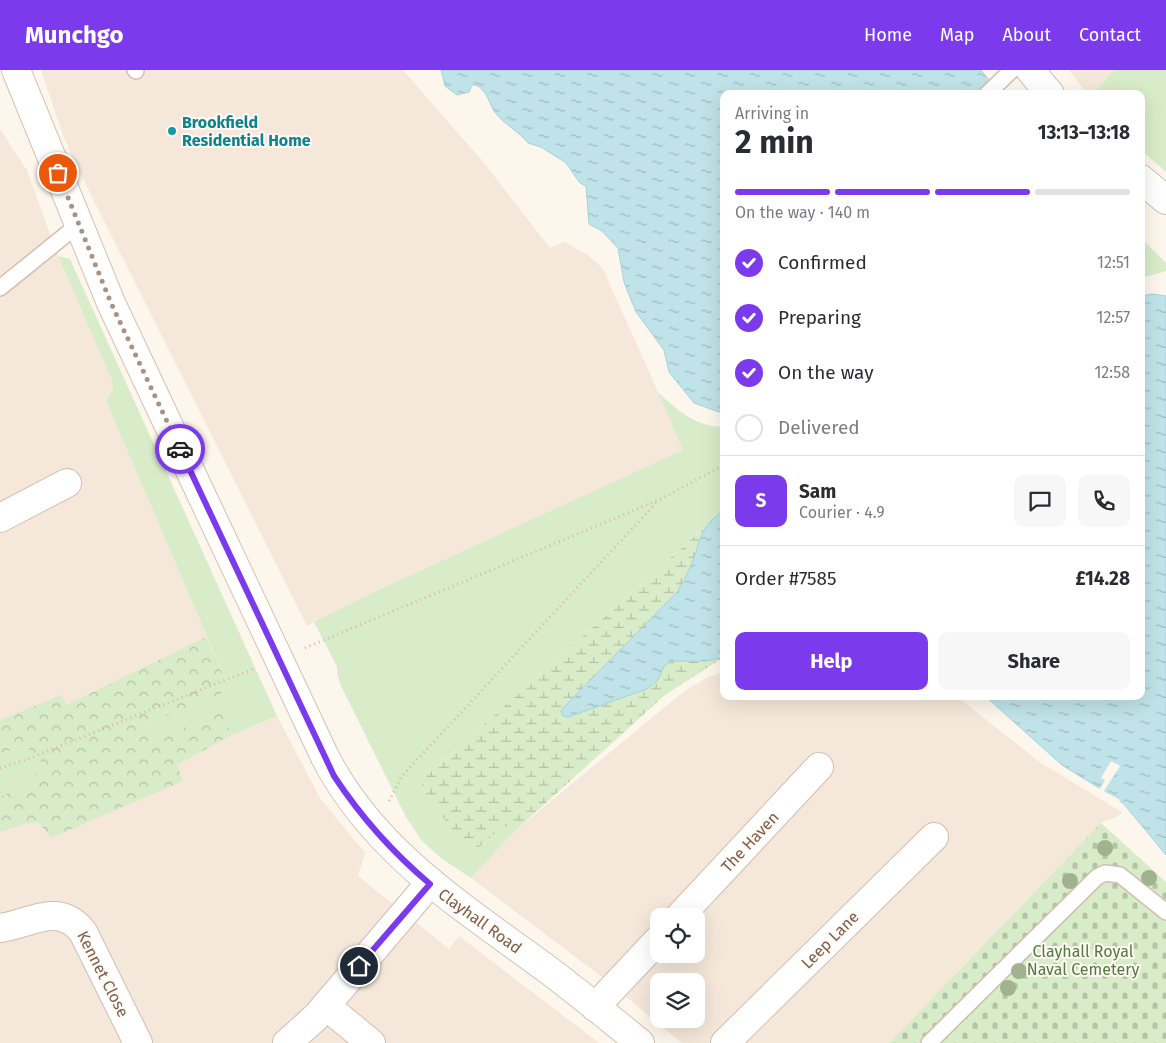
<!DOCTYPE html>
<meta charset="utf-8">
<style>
body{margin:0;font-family:"Fira Sans",sans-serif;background:#f7f7f7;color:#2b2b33;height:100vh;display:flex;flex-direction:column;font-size:19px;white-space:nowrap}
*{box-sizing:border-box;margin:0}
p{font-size:16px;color:#7c7c81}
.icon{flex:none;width:28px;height:28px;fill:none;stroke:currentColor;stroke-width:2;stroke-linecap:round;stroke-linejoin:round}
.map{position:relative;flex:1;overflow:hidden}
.panel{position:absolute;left:720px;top:20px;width:425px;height:610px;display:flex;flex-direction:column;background:#fff;border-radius:10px;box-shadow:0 5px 20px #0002}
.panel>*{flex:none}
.buttons{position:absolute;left:650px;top:838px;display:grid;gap:10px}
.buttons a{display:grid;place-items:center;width:55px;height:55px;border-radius:10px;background:#fff;box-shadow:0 5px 20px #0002;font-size:25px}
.pin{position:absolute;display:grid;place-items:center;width:42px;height:42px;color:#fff;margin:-21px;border:2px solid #fff;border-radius:50%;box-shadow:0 1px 5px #0007}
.courier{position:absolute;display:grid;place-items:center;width:50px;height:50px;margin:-25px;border:4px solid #7c3aed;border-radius:50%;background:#fff;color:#222;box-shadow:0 1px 6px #0007}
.headline em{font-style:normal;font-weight:700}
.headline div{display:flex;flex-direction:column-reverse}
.headline{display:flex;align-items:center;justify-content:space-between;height:85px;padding:0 15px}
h1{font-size:32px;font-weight:700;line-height:38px}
.bar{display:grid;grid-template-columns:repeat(4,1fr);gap:8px 5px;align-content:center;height:60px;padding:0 15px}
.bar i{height:6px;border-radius:4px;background:#e1e1e2}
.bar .on{background:#7c3aed}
.bar p{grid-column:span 4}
.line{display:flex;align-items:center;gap:12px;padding:0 15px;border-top:1px solid #e1e1e2}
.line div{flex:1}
.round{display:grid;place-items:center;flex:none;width:52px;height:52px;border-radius:10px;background:#f7f7f7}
ol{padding:0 15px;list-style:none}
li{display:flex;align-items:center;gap:15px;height:55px}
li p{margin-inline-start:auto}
li .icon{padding:5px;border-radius:50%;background:#7c3aed;color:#fff;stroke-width:4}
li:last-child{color:#7c7c81}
li i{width:28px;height:28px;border:2px solid #e1e1e2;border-radius:50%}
.action{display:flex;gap:10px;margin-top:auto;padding:10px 15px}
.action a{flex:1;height:58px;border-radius:10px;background:#7c3aed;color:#fff;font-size:20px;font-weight:700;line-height:58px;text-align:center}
.action a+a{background:#f7f7f7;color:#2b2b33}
header{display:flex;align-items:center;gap:30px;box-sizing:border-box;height:70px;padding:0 25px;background:#7c3aed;color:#fff}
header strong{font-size:24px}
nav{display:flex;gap:28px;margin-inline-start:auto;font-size:18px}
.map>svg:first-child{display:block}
.residential{fill:#f5e8da;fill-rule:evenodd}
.green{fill:#d8ecc9}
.forest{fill:url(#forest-crowns)}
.wetland{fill:url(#wetland-marsh)}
.cemetery{fill:url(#cemetery-stones)}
.water{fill:url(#water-ripples);stroke:#a5d3da}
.pier{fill:#fdf6ec}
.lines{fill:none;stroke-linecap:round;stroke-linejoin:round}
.lane-casing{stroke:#d1beb0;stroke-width:18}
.street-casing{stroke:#d1beb0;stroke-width:30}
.secondary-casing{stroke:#d6c0b0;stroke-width:30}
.path{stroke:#d9b8a5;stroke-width:3;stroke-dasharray:1 4;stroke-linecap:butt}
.lane{stroke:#fff;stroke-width:15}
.street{stroke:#fff;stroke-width:28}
.secondary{stroke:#fff;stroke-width:28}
.tree{fill:#a0b28e}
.done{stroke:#a89285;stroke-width:5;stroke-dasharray:0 9}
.route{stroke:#7c3aed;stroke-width:6}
.culture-dot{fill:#0f9aa8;stroke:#fffaf3;stroke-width:2}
.labels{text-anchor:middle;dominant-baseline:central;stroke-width:4;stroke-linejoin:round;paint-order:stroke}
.culture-label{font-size:16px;font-weight:bold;fill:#0d838f;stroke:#fffaf3;text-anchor:start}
.street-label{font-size:16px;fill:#7a5c4d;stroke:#fffaf3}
.park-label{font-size:16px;fill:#537a41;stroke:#fffaf3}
</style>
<header>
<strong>Munchgo</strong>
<nav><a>Home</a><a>Map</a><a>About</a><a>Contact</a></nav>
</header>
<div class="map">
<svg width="1166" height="973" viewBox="0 0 1166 973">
<defs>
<pattern id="forest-crowns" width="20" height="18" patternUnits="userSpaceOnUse" patternTransform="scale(1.25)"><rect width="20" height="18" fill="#d8ecc9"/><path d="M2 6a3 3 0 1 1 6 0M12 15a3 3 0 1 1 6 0" fill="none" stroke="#b4c2a5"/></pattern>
<pattern id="wetland-marsh" width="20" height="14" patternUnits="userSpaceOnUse" patternTransform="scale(1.25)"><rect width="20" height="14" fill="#d8ecc9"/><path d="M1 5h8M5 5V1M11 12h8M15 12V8" fill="none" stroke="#b4c2a5"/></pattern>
<pattern id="cemetery-stones" width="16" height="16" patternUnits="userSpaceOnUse" patternTransform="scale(1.25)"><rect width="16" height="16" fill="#d8ecc9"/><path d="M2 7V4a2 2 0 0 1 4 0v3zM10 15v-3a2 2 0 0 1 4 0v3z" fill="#b4c2a5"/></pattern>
<pattern id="water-ripples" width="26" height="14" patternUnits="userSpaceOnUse" patternTransform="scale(1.25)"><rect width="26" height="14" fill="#bfe3e8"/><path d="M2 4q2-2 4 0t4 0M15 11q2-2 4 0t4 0" fill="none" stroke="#a0bbbe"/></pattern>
</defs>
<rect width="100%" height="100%" fill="#fdf6ec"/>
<!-- residential -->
<g class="residential">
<polygon points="41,0 403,0 484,93 550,178 564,172 588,185 603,199 684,380 378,520 307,556 82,107 63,65"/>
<polygon points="1069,0 1114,0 1093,24 1087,24"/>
<polygon points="0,59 27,100 58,186 113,313 113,319 106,331 247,659 277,646 320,728 365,783 358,806 449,879 459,866 599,973 0,973"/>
<path d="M 724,601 L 724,626 L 956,626 L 1041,693 L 1122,742 L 1117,747 L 1101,753 L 889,973 L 682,973 L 603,908 L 471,808 L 516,760 L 683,622 L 706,608 ZM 659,846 L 696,846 L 696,884 L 659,884 ZM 659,911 L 696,911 L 696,949 L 659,949 Z"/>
</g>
<!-- green -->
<g class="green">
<polygon points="1114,0 1166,0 1166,102 1141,80 1141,24 1093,24"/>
<polygon points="1141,168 1166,193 1166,201 1141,208"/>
<polygon points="58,186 70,189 277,646 232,665 221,642 154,670 146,653 230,620 106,331 113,319 113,313"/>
<path d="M 658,322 C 677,340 696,357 724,357 L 724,440 L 425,707 L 477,779 L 504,756 L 516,760 L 471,808 L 442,789 L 422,771 L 406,747 L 341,616 L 337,604 L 337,597 L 314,552 L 378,520 L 683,380 Z"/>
<polygon points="26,677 38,685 42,696 26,715 0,727 0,683"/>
</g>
<!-- forest -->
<polygon class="forest" points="206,567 230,620 146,654 154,670 221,642 232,665 177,695 183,711 51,768 39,753 28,753 0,762 0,727 26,715 42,695 38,685 26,677 0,683 0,650 61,625 66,635"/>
<!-- wetland -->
<polygon class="wetland" points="724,440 724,587 665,625 516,760 504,756 477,779 463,773 423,722 422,714 425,707"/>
<!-- cemetery -->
<polygon class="cemetery" points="1101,753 1166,812 1166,973 889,973"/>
<!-- water -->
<g class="water">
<path d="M 441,0 L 981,0 L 989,10 L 976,24 L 724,24 L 724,341 L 719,342 L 694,333 L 669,302 L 664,280 L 636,242 L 624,212 L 618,178 L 602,161 L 589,154 L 586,116 L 580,113 L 566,93 L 541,77 L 528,73 C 521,63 503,54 494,41 C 489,32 484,14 472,15 L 469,22 L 457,25 L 445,16 Z"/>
<polygon points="1152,224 1166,226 1166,785 1123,733 1062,695 985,626 1141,626 1141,226"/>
<path d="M 724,440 L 724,587 L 707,591 L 671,591 L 664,596 L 658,610 L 647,619 L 568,647 L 563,646 L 561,641 L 566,635 L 678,521 C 681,514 686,507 689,500 C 702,472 696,460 724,440 Z"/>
</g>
<!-- pier -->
<polygon class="pier" points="1111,691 1120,696 1104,721 1120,730 1119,732 1076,708 1077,706 1100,719 1105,710 1101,708"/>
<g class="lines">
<defs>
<g id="lane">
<polyline points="135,0 136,1"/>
<polyline points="987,24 1012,0"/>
<polyline points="0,218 79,154"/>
<polyline points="929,973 1097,807 1105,803 1120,805 1166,842"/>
</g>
<g id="street">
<polyline points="1030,0 1050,24"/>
<polyline points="1141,109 1166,130"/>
<polyline points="0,448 67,413"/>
<polyline points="680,846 819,697"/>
<path d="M 0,858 C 31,854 58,831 83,862 L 138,973"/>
<polyline points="326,936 371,973"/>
<polyline points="595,937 659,869"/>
<polyline points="287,973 316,947 430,813"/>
<polyline points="725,973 934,767"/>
</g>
<path id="secondary" d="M 16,0 L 111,233 L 325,687 C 375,784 466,839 551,902 C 581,925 611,949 640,973"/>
</defs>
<!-- lane casing -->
<use href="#lane" class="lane-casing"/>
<!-- street casing -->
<use href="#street" class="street-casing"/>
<!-- secondary casing -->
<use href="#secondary" class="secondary-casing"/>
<!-- path -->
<g class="path">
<polyline points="305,578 661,429 724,395"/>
<polyline points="0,698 25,690 253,599"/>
<polyline points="389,731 402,706 658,431"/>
</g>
<!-- lane -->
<use href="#lane" class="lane"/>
<!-- street -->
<use href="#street" class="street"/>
<!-- secondary -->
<use href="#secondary" class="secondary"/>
</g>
<!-- trees -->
<g class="tree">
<circle cx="1105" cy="778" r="8"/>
<circle cx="1149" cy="808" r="8"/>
<circle cx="1070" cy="811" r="8"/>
<circle cx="1019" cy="901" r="8"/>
<circle cx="1008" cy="918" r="8"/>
</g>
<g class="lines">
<!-- done -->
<polyline class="done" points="58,103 111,233 180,379"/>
<!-- route -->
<path class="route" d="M 180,379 L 334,706 C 361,747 392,782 430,814 L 359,896"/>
</g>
<!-- markers -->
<circle class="culture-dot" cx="172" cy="61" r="5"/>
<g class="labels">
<!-- culture labels -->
<g class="culture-label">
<text x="182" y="52">Brookfield<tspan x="182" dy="18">Residential Home</tspan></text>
</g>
<!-- street labels -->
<g class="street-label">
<text transform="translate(750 772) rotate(-47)">The Haven</text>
<text transform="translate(480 851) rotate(36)">Clayhall Road</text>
<text transform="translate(830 870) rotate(-45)">Leep Lane</text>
<text transform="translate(103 904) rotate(63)">Kennet Close</text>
</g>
<!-- park labels -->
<g class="park-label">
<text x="1083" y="881">Clayhall Royal<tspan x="1083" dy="18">Naval Cemetery</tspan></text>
</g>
</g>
</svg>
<div class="buttons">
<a><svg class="icon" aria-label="locate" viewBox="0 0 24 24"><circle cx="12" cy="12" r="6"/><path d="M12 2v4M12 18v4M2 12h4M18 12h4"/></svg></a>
<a><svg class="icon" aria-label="layers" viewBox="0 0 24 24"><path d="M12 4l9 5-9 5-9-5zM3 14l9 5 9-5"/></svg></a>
</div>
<div class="pin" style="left:58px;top:103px;background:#ea580c"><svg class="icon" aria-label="bag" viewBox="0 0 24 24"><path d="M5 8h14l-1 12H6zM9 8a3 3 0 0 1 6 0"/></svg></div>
<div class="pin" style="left:359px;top:896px;background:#1f2937"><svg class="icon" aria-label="home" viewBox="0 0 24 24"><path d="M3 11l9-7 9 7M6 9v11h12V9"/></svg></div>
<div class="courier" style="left:180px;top:379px"><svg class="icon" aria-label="car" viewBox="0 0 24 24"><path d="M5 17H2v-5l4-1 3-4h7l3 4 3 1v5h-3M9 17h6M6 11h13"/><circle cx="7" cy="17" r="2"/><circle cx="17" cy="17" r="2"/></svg></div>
<section class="panel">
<div class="headline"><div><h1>2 min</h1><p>Arriving in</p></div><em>13:13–13:18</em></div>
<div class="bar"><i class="on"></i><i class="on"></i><i class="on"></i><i></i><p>On the way · 140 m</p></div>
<ol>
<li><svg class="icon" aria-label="check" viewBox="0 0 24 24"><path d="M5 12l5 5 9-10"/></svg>Confirmed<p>12:51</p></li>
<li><svg class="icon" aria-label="check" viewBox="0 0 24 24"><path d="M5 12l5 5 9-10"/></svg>Preparing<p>12:57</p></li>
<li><svg class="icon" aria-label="check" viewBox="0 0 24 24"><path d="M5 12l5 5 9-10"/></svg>On the way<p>12:58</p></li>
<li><i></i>Delivered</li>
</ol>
<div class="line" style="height:90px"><b class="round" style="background:#7c3aed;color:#fff">S</b><div><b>Sam</b><p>Courier · 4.9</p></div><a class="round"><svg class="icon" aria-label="chat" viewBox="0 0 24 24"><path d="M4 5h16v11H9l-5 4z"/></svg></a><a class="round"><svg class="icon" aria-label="phone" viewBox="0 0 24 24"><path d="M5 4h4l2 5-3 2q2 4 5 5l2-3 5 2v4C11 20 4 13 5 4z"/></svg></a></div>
<div class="line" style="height:65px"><div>Order #7585</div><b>£14.28</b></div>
<div class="action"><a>Help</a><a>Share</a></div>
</section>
</div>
